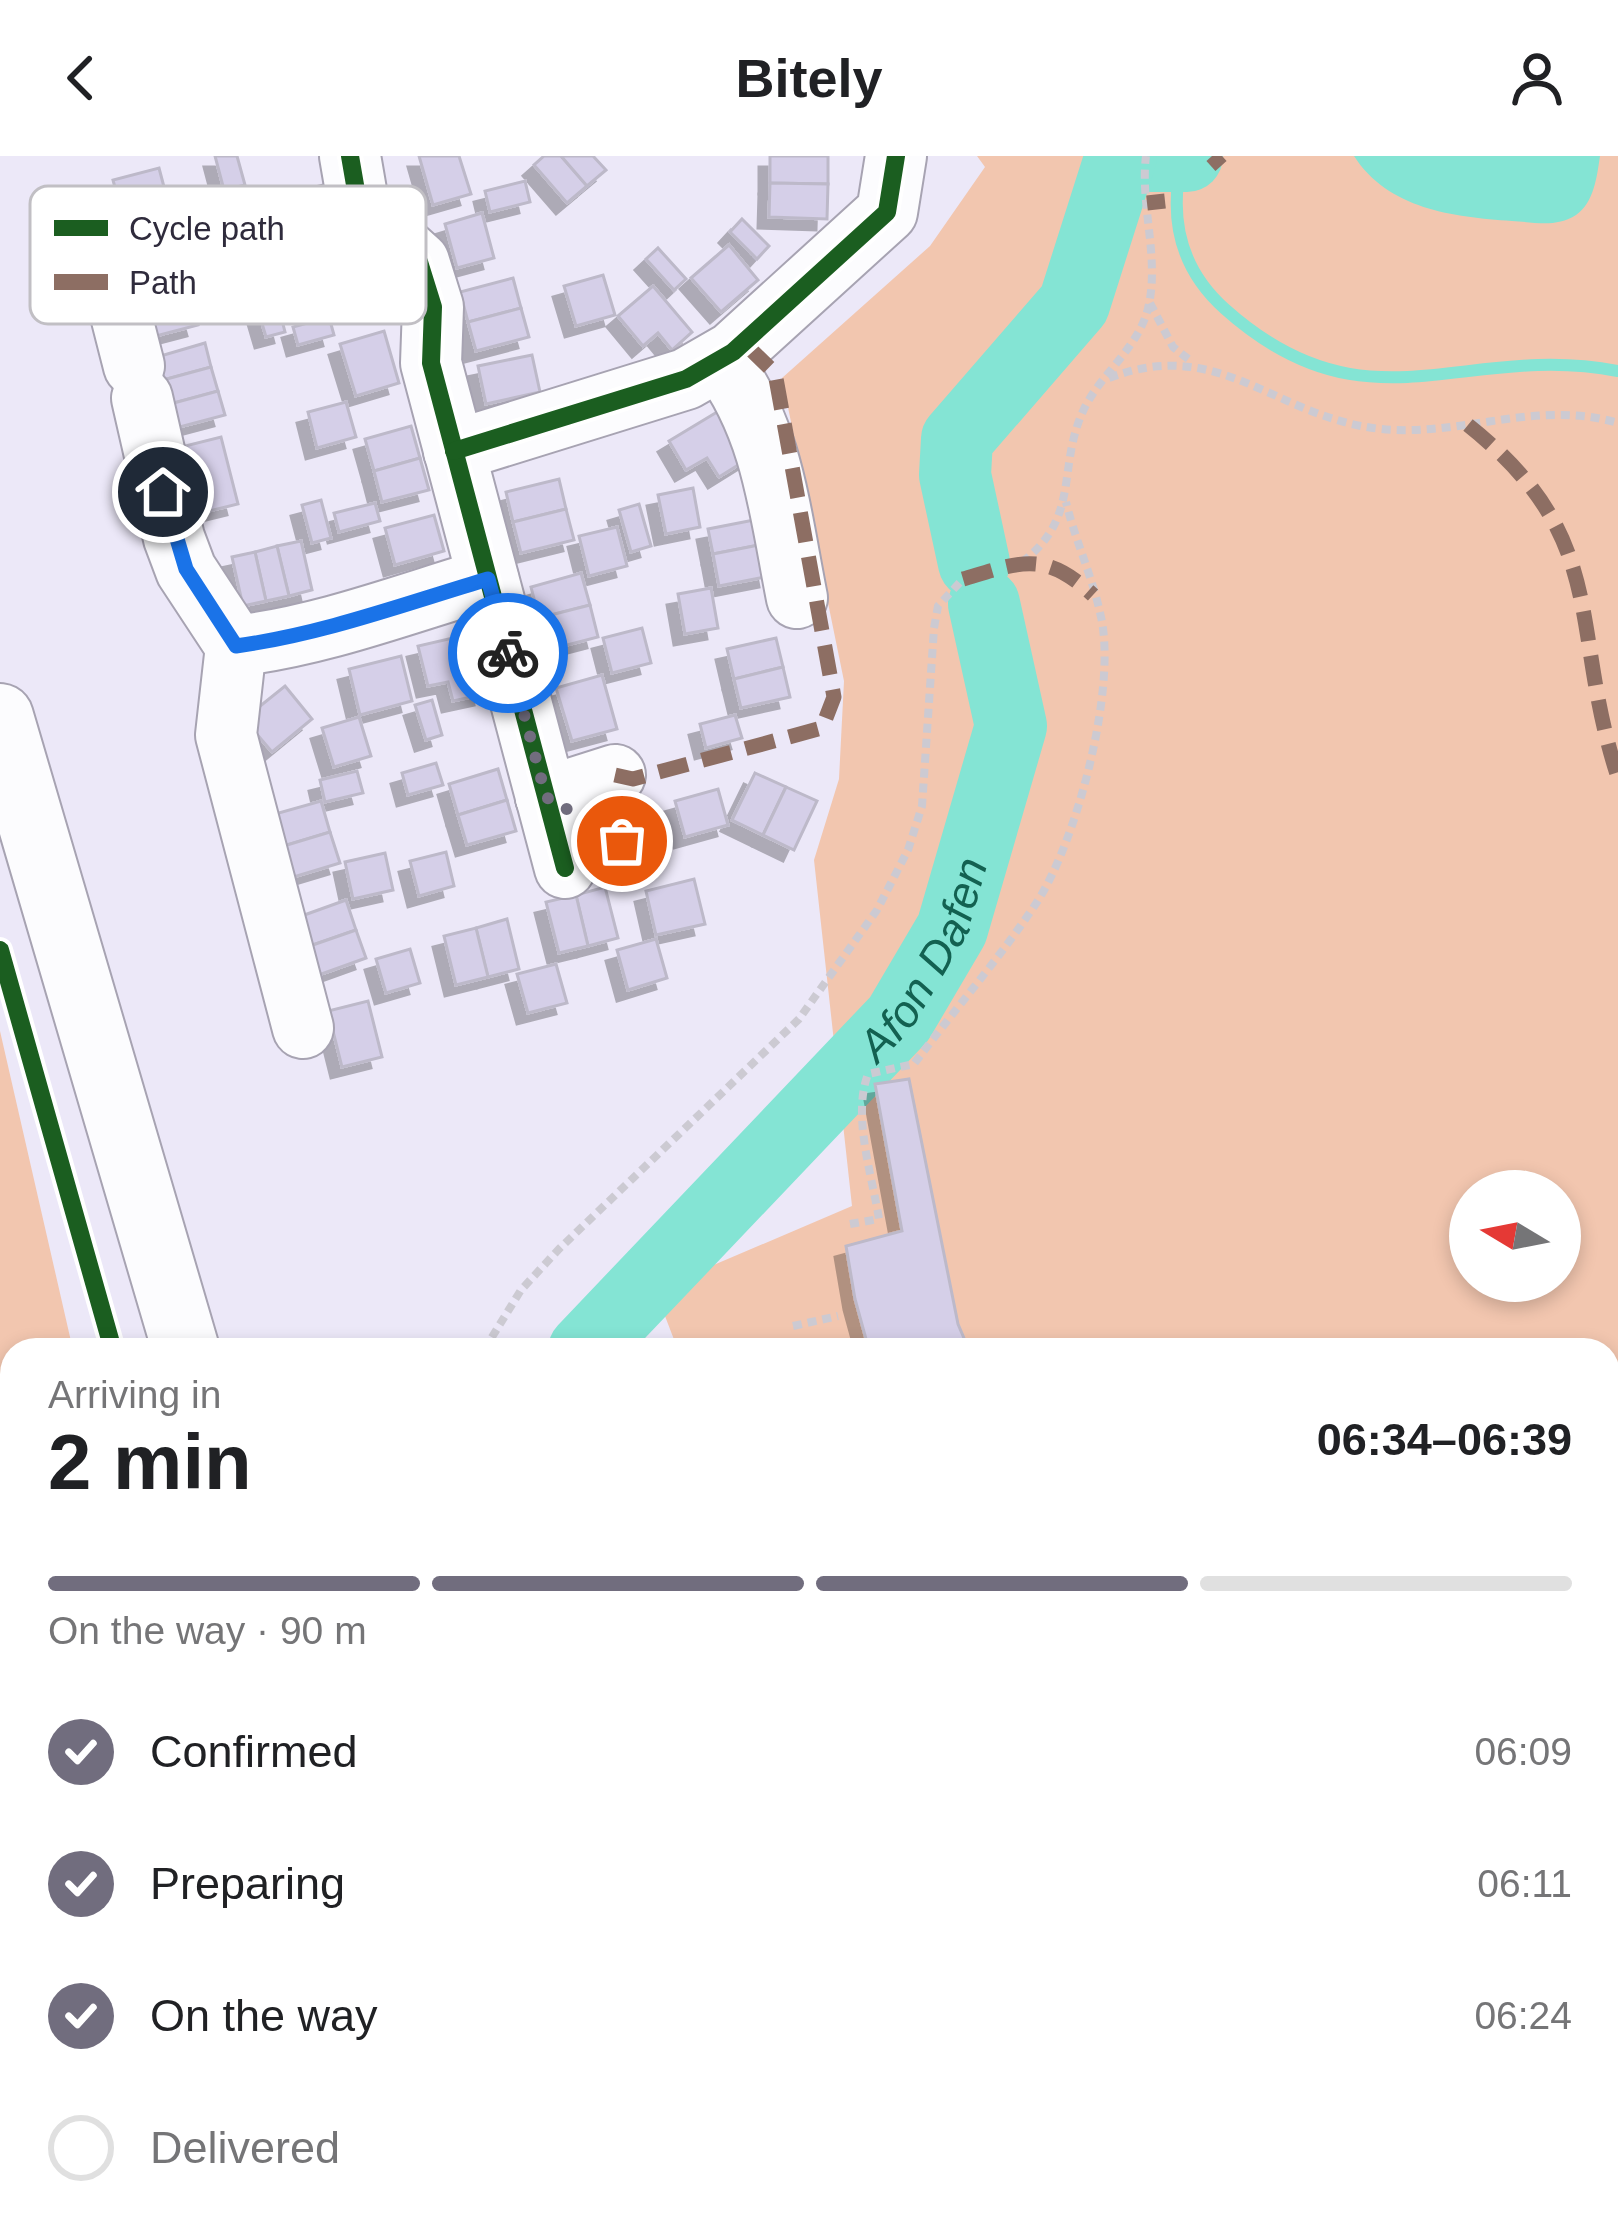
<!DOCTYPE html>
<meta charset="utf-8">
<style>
body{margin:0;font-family:Helvetica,sans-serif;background:#f2f2f2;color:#202124;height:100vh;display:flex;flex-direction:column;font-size:45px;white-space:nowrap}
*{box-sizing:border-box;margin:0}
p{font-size:39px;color:#757577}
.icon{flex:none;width:66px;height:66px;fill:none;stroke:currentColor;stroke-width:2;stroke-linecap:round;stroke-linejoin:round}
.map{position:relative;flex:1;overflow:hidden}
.side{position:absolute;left:0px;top:1182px;width:1620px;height:900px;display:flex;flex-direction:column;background:#fff;border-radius:36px 36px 0 0;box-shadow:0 6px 18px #0003}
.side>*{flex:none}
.needle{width:78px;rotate:280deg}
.fabs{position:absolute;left:1449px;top:1014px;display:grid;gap:24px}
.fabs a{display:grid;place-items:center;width:132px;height:132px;border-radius:50%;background:#fff;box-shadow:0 6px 18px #0003;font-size:60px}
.pin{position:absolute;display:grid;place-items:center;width:102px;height:102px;color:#fff;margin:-51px;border:6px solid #fff;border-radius:50%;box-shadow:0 3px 12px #0007}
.courier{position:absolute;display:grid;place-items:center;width:120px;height:120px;margin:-60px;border:9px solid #1a73e8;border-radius:50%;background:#fff;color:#222;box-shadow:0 3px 15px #0007}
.headline em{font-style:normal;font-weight:600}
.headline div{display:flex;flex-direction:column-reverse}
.headline{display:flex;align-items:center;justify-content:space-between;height:204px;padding:0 48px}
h1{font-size:78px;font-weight:600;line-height:90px}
.bar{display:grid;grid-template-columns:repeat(4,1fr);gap:18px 12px;align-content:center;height:144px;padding:0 48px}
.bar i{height:15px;border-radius:9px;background:#e0e0e0}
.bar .on{background:#716d7e}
.bar p{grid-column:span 4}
ol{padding:0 48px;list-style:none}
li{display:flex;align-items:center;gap:36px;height:132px}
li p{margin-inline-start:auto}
li .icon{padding:12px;border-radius:50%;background:#716d7e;color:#fff;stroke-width:4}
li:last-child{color:#757577}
li i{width:66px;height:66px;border:6px solid #e0e0e0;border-radius:50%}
header{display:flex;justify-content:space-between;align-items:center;height:156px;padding:0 48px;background:#fff;font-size:54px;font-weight:600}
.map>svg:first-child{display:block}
.green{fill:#f2c6af;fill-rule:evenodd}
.water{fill:#84e4d4}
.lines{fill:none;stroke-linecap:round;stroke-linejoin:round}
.stream{stroke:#84e4d4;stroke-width:12}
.river{stroke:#84e4d4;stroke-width:72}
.building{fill:#d5cfe8;stroke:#bdb9c9;stroke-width:3;filter:url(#shadow)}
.minor-casing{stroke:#a7a3b2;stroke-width:64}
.major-casing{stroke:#a7a3b2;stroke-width:70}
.path{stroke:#cccad2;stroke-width:8;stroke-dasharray:9 6;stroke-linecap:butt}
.minor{stroke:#fcfcfe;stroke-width:60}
.major{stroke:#fcfcfe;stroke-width:66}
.quiet{stroke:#8d6e63;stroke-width:15;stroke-dasharray:30 15;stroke-linecap:butt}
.cycleway-casing{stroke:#fff;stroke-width:26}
.cycleway{stroke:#1b5e20;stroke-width:18}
.done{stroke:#716d7e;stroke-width:12;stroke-dasharray:0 21.6}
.route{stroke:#1a73e8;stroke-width:15}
.labels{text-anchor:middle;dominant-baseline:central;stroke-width:10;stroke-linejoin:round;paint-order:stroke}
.water-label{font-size:45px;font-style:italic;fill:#136151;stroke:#fff}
.key{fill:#fff;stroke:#c1bfc4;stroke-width:3}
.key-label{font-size:33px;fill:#2f2b3c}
</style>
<header><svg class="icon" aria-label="back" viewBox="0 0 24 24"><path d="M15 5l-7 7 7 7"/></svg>Bitely<svg class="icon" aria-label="person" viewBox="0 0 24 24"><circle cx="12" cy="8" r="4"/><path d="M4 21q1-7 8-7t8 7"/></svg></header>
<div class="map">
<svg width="1618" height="2082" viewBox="0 0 1618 2082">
<defs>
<filter id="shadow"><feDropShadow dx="-11" dy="11" stdDeviation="0" flood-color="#0004"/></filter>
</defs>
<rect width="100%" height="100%" fill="#ece8f8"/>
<!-- green -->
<g class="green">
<path d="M 977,0 L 1618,0 L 1618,1517 L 1608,1520 L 1608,1194 L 678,1194 L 655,1134 L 852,1050 L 814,704 L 839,623 L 844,525 L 782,222 L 930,90 L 985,11 ZM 1470,1035 L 1560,1035 L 1560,1125 L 1470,1125 Z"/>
<polygon points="0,875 73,1194 12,1194 12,1666 0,1670"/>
<polygon points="1618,1566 1618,2082 952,2082 945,2070 1608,2070 1608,1569"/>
<polygon points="517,2070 918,2070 925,2082 516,2082"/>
</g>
<!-- water -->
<path class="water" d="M 1354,0 L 1600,0 C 1597,20 1594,47 1576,59 C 1556,72 1534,66 1512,65 C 1453,61 1388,53 1354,0 Z"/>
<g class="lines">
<!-- stream -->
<path class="stream" d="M 1182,4 C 1169,60 1179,112 1225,153 C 1367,280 1463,185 1618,215"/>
<!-- river -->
<g class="river">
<polyline points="1138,0 1187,0"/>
<polyline points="974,407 955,319 957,283 1074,148 1121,0"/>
<path id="s1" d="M 584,1194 L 899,863 L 952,773 L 1011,570 L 984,448"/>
</g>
</g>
<!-- building -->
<g class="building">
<polygon points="215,0 237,0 245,29 224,34"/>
<polygon points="419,0 459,0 471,38 433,49"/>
<polygon points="544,0 561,0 587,30 567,47 534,9"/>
<polygon points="561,0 593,0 606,14 587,30"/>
<polygon points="770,0 828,0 828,28 770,27"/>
<polygon points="159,12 173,65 127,77 113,24"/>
<polygon points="525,25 530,46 490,56 485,35"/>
<polygon points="770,27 828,28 827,63 769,61"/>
<polygon points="482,57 494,102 457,112 445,68"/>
<polygon points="742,63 769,90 757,103 730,76"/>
<polygon points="729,89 758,124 721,156 691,122"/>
<polygon points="658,92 686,123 674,134 646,103"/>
<polygon points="603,119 615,159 576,170 564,130"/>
<polygon points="184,121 198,169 156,180 143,133"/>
<polygon points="513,122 521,152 468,166 460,136"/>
<polygon points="653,130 692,176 672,194 658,177 643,190 618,160"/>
<polygon points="276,141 285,176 266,181 256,147"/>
<polygon points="521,152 529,181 476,195 468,166"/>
<polygon points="329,161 334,179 298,189 293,171"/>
<polygon points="384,175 399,227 356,240 340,188"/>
<polygon points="205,187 211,211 163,224 157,201"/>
<polygon points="532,199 540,236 486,248 478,210"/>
<polygon points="211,211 218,235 170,248 163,224"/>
<polygon points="218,235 225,259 176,272 170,248"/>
<polygon points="346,246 356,281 317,292 308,256"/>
<polygon points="722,253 751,301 719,321 707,302 686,314 669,285"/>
<polygon points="411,270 420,302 374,315 365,283"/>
<polygon points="221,281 238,348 201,357 185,290"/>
<polygon points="420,302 429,334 382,346 374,315"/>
<polygon points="559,323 566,353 513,366 506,336"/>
<polygon points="693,332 700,371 666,378 658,339"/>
<polygon points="321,344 331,382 312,387 302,349"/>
<polygon points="375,347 380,365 339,376 334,357"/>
<polygon points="639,348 651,390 631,396 619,354"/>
<polygon points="566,353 574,384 521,397 513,366"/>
<polygon points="434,359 444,395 395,409 385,372"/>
<polygon points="759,363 764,388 713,398 708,373"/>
<polygon points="617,371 627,410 589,420 579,380"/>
<polygon points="301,385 312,434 289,440 277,390"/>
<polygon points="764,388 770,420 719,430 713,398"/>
<polygon points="277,390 289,440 266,445 255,396"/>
<polygon points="255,396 266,445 243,450 232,401"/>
<polygon points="581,417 590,449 539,462 531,431"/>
<polygon points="711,432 718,472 685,478 678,438"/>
<polygon points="590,449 598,481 548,494 539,462"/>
<polygon points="642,472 651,507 612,517 603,482"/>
<polygon points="470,478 485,538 453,545 448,526 428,530 418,490"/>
<polygon points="776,482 783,511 734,523 727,493"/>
<polygon points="401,500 412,545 360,559 349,513"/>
<polygon points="783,511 790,541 741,552 734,523"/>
<polygon points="602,519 617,573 572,585 556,532"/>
<polygon points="285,530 312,563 272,596 244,563"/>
<polygon points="432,544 442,579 426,584 415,549"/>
<polygon points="735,559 742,582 706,592 700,568"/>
<polygon points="359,561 371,600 334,611 322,572"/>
<polygon points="436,607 443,629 408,639 402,617"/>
<polygon points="498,613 507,644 458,659 449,628"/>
<polygon points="357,615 363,637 325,646 320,624"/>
<polygon points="755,617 786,631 763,679 732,664"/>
<polygon points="786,631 817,645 794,694 763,679"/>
<polygon points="718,633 728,669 685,681 675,645"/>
<polygon points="507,644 516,675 467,689 458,659"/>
<polygon points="321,645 330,676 277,692 268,660"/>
<polygon points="330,676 340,707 287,723 277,692"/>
<polygon points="446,696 454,730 419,740 410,705"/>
<polygon points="385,697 393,734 353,743 345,706"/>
<polygon points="694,723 705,768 656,779 646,735"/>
<polygon points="605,731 618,782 588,790 576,739"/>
<polygon points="576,739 588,790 559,797 546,746"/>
<polygon points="346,744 356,774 307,791 296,762"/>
<polygon points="507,763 519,813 488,821 476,772"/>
<polygon points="476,772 488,821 456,829 444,780"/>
<polygon points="356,774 366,802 316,820 307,791"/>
<polygon points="656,783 667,822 628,834 617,794"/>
<polygon points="410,793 420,827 386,837 376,803"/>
<polygon points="556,808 567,847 528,857 517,818"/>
<polygon points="368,845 382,901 342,911 328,855"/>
<polygon points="909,923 958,1168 969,1194 869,1194 855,1143 846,1090 902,1075 875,928"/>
<polygon points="12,1788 12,1873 0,1878 0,1793"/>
</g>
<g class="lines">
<defs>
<g id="minor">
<polyline points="350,0 359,52 419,106 433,151 431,207 565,712"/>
<polyline points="97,65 134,210"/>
<polyline points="109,111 359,52"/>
<path d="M 720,204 C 773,274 780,357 797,442"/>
<polyline points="142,242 174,382 186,414 236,490"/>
<polyline points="454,295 686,223 733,196 887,56 896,0"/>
<polyline points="546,641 622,685"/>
<polyline points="546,641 615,619"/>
<path d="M 303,872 L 226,579 L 236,490 C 324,479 404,448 488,423"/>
<polyline points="1608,1541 1618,1538"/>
</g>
<g id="major">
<polyline points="0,561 186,1194"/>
<polyline points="0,2010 12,2006"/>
<polyline points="366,2070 379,2082"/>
<polyline points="497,2082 499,2070"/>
</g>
</defs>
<!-- minor casing -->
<use href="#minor" class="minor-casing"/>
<!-- major casing -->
<use href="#major" class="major-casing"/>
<!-- path -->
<g class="path">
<polyline points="1150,147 1173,191 1192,206"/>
<path d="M 1109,222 C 1221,179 1275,262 1381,273 C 1462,281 1537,243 1618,267"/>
<path d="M 1022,406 C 1083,360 1055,309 1086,249 C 1104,215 1141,189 1149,148 C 1159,100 1140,48 1146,0"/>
<path d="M 850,1068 L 879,1063 C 872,1019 852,960 868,918 L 914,908 C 954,854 1000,802 1037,746 C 1077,684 1117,533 1101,461 C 1093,422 1075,384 1066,346"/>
<polyline points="793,1170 838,1160"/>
<polyline points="484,1194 521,1134 559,1093 799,863 877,754 908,694 922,650 934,472 938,450 963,423"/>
<polyline points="935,2070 942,2082"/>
</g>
<!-- minor -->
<use href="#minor" class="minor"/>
<!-- major -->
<use href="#major" class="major"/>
<!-- quiet -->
<g class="quiet">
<polyline points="1212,0 1221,10"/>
<polyline points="1147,47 1165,45"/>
<path d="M 1468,269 C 1612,384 1568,469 1618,621"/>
<path d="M 963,423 C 1021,406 1044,394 1093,439"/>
<polyline points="615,619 633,623 822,572 834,541 775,217 744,187"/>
</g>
<defs>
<g id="cycleway">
<polyline points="350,0 359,52 419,106 433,151 431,207 565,712"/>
<polyline points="454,295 686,223 733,196 887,56 896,0"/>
<polyline points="0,794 113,1194"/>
</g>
</defs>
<!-- cycleway casing -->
<use href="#cycleway" class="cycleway-casing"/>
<!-- cycleway -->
<use href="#cycleway" class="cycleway"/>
</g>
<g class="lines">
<!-- done -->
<polyline class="done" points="508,497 546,641 622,685"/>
<!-- route -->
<path class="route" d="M 163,336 L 186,413 L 236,490 C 323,478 404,448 488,423 L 508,497"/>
</g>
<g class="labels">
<!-- water labels -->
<g class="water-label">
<text stroke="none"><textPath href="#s1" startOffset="522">Afon Dafen</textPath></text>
</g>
</g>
<!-- legend -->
<rect x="30" y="30" width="396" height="138" rx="18" class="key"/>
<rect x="54" y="64" width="54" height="16" fill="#1b5e20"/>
<rect x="54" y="118" width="54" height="16" fill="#8d6e63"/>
<g class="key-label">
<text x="129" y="84">Cycle path</text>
<text x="129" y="138">Path</text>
</g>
</svg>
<div class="fabs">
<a><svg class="needle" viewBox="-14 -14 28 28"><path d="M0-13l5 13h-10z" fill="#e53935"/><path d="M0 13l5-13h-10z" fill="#757577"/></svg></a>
</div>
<div class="pin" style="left:622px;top:685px;background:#ea580c"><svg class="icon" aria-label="bag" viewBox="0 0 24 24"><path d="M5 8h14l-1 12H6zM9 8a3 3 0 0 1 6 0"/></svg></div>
<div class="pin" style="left:163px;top:336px;background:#1f2937"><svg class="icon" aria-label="home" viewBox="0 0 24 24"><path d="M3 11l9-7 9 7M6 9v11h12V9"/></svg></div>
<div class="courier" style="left:508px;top:497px"><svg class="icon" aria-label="bike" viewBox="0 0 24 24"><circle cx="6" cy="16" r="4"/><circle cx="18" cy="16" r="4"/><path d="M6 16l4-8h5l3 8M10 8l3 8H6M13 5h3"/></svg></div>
<section class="side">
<div class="headline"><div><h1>2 min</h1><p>Arriving in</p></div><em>06:34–06:39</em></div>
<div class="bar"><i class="on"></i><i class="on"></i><i class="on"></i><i></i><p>On the way · 90 m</p></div>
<ol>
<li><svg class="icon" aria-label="check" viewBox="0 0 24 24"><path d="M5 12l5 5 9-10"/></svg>Confirmed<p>06:09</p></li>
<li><svg class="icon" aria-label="check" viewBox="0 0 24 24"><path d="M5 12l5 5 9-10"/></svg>Preparing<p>06:11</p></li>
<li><svg class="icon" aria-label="check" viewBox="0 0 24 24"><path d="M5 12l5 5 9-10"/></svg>On the way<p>06:24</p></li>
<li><i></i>Delivered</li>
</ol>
</section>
</div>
